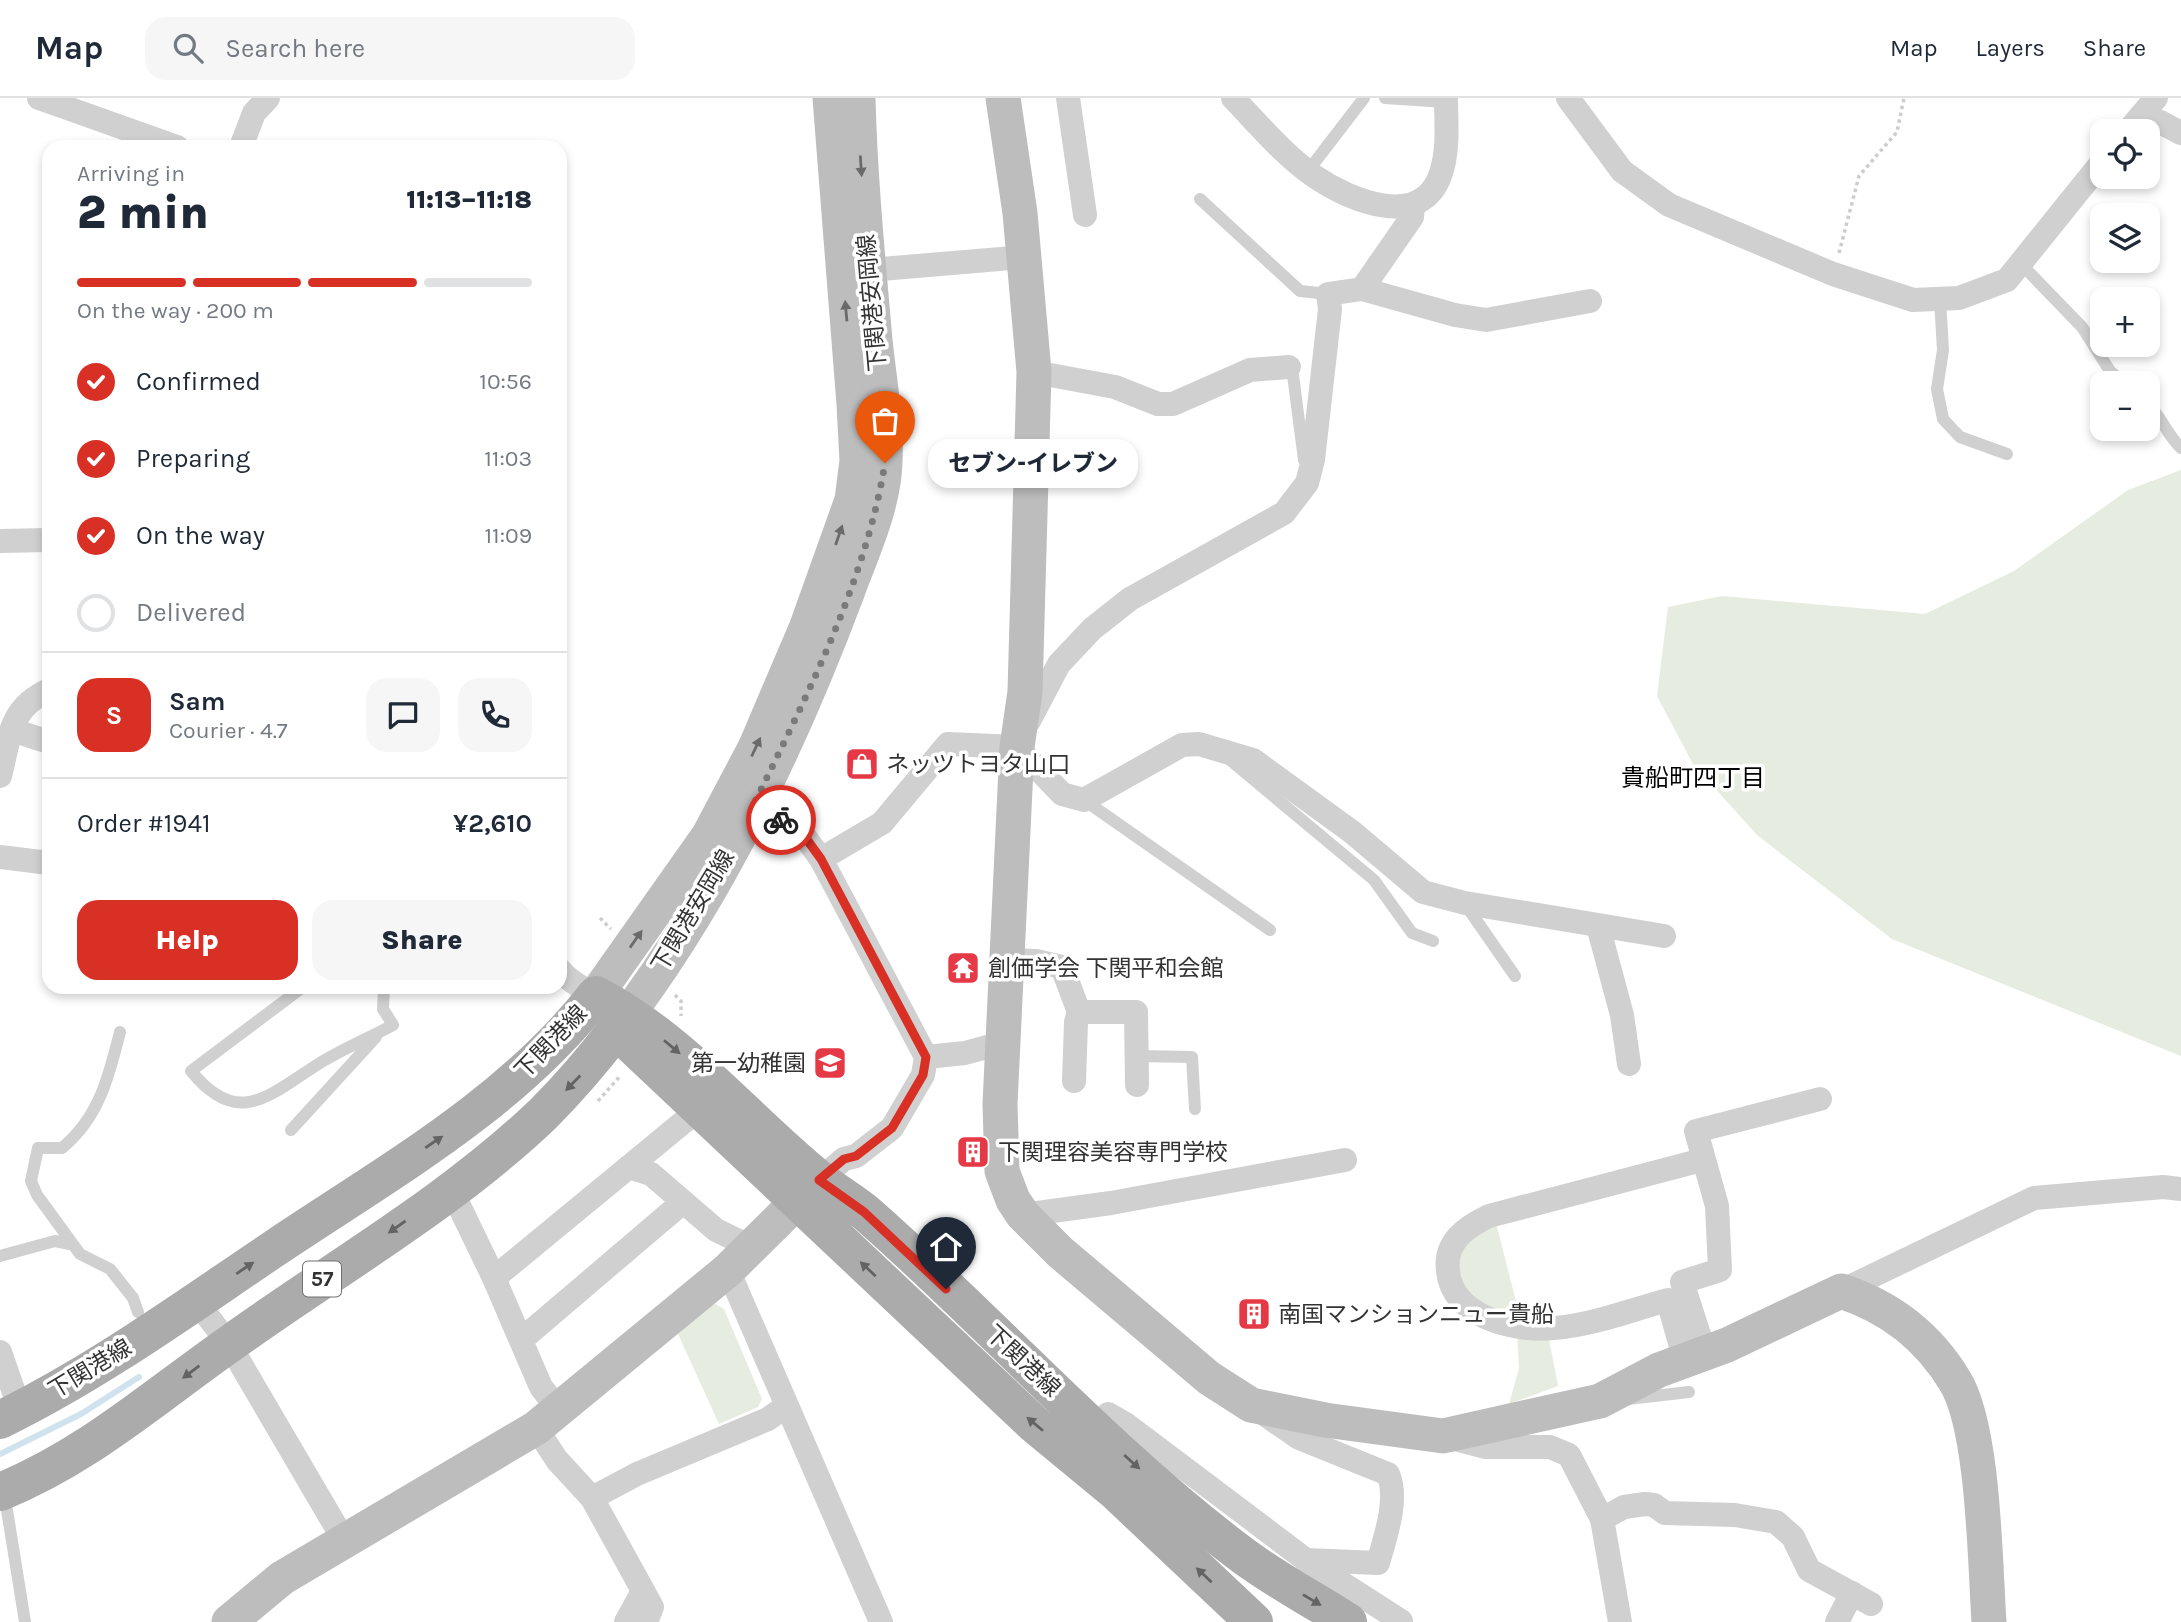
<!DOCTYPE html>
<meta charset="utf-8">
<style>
body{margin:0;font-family:Karla,"Noto Sans JP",sans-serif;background:#f6f6f7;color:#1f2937;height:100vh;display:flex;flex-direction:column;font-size:26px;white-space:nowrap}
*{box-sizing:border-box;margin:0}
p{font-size:23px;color:#747a83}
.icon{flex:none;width:38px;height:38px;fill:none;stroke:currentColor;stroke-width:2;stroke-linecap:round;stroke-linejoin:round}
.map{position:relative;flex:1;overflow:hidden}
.details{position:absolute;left:42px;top:42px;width:525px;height:854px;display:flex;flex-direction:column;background:#fff;border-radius:21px;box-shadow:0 4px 10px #0003}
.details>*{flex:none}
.buttons{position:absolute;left:2090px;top:21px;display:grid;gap:14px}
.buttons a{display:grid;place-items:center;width:70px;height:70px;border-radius:14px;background:#fff;box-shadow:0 4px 10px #0003;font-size:35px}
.pin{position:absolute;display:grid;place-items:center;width:60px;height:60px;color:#fff;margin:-72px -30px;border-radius:50% 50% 50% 0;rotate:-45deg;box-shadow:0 0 7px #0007}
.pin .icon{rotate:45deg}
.courier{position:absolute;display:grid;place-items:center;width:70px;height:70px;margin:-35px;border:5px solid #d93025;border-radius:50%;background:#fff;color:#222;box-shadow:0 2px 9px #0007}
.bubble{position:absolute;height:49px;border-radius:21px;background:#fff;box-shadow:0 4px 10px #0003;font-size:23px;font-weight:800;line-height:49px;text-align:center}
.headline em{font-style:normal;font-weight:800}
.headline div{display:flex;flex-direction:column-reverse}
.headline{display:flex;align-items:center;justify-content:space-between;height:119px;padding:0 35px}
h1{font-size:46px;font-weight:800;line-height:52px}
.bar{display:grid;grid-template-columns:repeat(4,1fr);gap:10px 7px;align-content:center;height:84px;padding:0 35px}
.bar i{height:9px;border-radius:5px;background:#e0e1e3}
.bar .current{background:#d93025}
.bar p{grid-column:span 4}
.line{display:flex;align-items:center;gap:18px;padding:0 35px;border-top:2px solid #e0e1e3}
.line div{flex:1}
.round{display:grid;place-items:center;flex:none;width:74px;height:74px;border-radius:21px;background:#f6f6f7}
ol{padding:0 35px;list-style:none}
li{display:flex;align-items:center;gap:21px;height:77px}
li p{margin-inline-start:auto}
li .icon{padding:7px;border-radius:50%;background:#d93025;color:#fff;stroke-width:4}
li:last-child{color:#747a83}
li i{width:38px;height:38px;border:4px solid #e0e1e3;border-radius:50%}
.action{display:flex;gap:14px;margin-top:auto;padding:14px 35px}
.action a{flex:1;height:80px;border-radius:21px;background:#d93025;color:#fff;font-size:28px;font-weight:800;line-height:80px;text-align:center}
.action a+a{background:#f6f6f7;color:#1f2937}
header{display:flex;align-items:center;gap:42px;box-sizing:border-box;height:98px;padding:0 35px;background:#fff;border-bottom:2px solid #e0e1e3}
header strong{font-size:33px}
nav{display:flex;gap:38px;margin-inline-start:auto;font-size:24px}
.search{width:490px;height:63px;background:#f6f6f7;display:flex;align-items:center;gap:18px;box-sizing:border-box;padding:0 24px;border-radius:21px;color:#747a83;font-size:26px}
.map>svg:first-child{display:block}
.green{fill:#e6ecdf}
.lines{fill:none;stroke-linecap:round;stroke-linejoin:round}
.stream{stroke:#cfe2ee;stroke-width:6}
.path{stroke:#cdcdcd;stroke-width:3.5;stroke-dasharray:3.5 3.5;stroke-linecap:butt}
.lane{stroke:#d0d0d0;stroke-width:12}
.street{stroke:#d0d0d0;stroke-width:24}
.secondary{stroke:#bdbdbd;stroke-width:35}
.primary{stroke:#ababab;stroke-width:38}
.oneway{fill:#6a6a6a}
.oneway2{fill:#636363}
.done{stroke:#7a7a7a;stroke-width:7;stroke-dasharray:0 12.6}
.route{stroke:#d93025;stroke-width:9}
.labels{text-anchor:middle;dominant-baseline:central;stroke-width:7;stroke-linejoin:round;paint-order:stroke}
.shield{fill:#fff;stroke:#707070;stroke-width:2}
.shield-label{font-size:21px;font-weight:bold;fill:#333}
.street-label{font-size:23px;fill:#333;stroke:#fff}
.poi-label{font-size:23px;fill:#333;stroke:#fff;text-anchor:start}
.neighbourhood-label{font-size:24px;fill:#000;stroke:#fff}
</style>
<header>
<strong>Map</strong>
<div class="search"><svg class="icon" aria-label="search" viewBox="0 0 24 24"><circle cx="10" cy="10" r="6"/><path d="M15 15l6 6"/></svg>Search here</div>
<nav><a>Map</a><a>Layers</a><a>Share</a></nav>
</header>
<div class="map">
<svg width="2181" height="1524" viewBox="0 0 2181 1524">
<rect width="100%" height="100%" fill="#fff"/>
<!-- green -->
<g class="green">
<polygon points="2181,372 2181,958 1892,841 1757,737 1693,666 1657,598 1668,509 1722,498 1925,516 2014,473 2128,392"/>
<path d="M 1496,1125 L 1520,1219 C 1503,1215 1483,1209 1470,1198 C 1452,1183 1456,1153 1472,1139 C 1479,1134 1488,1130 1496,1125 Z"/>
<polygon points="715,1206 724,1211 762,1301 758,1309 719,1326 678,1236 707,1208"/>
<polygon points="1517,1235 1549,1241 1558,1288 1509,1306 1519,1270"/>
</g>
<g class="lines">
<!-- stream -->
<polyline class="stream" points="0,1356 81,1316 139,1279"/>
<!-- path -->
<g class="path">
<polyline points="1839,155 1859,78 1897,34 1904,0"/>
<polyline points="600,820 611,831"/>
<polyline points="675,897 681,903 681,918"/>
<polyline points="598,1003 621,977"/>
</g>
<!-- lane -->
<g class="lane">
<polyline points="1385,0 1446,4"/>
<polyline points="1308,73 1364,0"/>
<polyline points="1200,101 1300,193 1328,196"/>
<polyline points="2022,167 2082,229 2110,273 2124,285"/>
<polyline points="1940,202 1943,252 1937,291 1943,321 1960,339 2007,356"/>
<polyline points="1289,269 1293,277 1304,362"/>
<path d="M 2147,305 C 2162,319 2167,337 2181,350"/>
<polyline points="1230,662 1374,782 1412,835 1433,843"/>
<polyline points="1084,702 1270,832"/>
<polyline points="1465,806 1515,878"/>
<path d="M 303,889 L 191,973 C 239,1032 270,996 320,965 C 343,951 369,940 393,927 L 383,911 L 384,889"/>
<path d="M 120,934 C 109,978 99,1020 62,1050 L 38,1050 L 31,1083 L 37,1097 L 80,1156 L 110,1171 L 133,1200 L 138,1214"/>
<polyline points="1136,958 1192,959 1195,1011"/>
<polyline points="291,1032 376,939"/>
<polyline points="0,1158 55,1143 70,1146"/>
<polyline points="1628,1301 1689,1294"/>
<polyline points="7,1412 25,1524"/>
</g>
<!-- street -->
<g class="street">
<polyline points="39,0 177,49"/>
<polyline points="1068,0 1085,117"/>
<path d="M 1233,0 C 1259,27 1284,57 1314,78 C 1350,103 1423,133 1441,75 C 1449,51 1446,24 1446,0"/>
<polyline points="1568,0 1622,73 1669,107 1833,176 1913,202 1959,200 2007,182 2102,64"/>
<polyline points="2140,19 2160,24 2181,35"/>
<polyline points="2128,33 2156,0"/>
<polyline points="241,49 254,15 268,0"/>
<polyline points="869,172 1025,159"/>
<polyline points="1362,191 1455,217 1486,222 1590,203"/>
<polyline points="1034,274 1115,289 1158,306 1173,306 1250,272 1289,269"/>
<polyline points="0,443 49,442"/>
<polyline points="1029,623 1059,566 1092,531 1130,501 1284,415 1307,385 1313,362 1330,211 1328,196 1362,191 1412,119 1413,109"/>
<polyline points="12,632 49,644"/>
<path d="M 0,678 C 10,639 9,610 49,592"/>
<polyline points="743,702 800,732 821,761 926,959"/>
<polyline points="0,759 49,765"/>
<polyline points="821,761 882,725 948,646 1017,649 1062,696 1084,702 1182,647 1199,646 1253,662 1352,734 1423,794 1465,805 1664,838"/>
<polyline points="1598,828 1622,917 1629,966"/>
<polyline points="1008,862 1036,863 1062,869 1079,914 1136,914 1137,987"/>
<path d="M 560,872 C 572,888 592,891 603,909"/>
<polyline points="1074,983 1076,924 1079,914"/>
<polyline points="629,1069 651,1076 716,1132 751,1149"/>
<polyline points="819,1082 844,1061 856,1058 892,1030 923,977 926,959 965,955 1005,944"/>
<polyline points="451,1091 494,1180 541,1289 559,1312"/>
<polyline points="1023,1117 1111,1105 1345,1062"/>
<polyline points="728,1172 881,1524"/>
<polyline points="494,1180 698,1012"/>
<polyline points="1841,1193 2034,1100 2163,1089 2181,1091"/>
<polyline points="196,1203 229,1246 345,1444"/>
<polyline points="521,1242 683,1104"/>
<polyline points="0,1254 20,1312"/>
<polyline points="1705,1255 1682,1184 1720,1172 1717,1108 1696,1033 1820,1001"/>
<path d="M 1685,1263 L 1668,1202 C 1631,1212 1592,1227 1554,1230 C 1515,1234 1452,1219 1448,1173 C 1444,1144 1466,1129 1489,1118 L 1702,1062"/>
<polyline points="536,1330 557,1362 592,1400 652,1509 646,1524"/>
<path d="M 1086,1340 L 1108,1316 L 1127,1327 L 1306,1462 L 1378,1465 C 1385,1440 1399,1401 1388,1376 L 1299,1340 L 1260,1313"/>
<polyline points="1451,1340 1485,1349 1550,1349 1569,1357 1602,1421 1620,1524"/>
<polyline points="592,1400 637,1376 768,1321 785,1309"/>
<polyline points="1602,1421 1624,1409 1645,1406 1654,1407 1665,1415 1735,1417 1776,1424 1793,1439 1809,1472 1871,1506"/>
<polyline points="1306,1462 1401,1523"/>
<polyline points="626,1524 643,1493"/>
<polyline points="1837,1524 1852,1495"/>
</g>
<!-- secondary -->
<g class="secondary">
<path d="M 1003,0 L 1020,115 L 1034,274 L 1025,594 L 1017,649 L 1000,1006 L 1002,1073 L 1013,1102 L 1023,1117 L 1060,1154 L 1209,1280 L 1251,1307 L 1325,1322 L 1443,1338 L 1600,1303 L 1659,1272 L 1727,1247 L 1841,1193 C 1890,1209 1928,1238 1955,1283 C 1984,1330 1985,1465 1989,1524"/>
<polyline points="596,897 709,737 755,650 807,528 852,402 857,363 854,306 830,0"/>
<path d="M 616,932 C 716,803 790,647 847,495 C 862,454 884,408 885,363 C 887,323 879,282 875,242 C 868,162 860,81 858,0"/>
<polyline points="229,1524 282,1480 536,1330 728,1172 817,1084"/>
</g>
<!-- primary -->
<g class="primary">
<path d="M 0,1322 C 98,1274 187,1209 278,1148 C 390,1073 512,1005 596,897 C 682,942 744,1020 819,1081 C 834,1093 851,1103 866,1115 C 993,1226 1106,1355 1241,1456 C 1275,1482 1313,1501 1348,1524"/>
<path d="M 0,1394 C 87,1359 155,1298 231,1245 C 335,1170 450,1105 543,1016 C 569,990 593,962 616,932 L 1034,1326 L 1114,1392 L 1254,1524"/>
</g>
</g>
<!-- one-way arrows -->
<defs><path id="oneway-solid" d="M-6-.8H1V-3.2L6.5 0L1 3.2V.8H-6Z" transform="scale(1.75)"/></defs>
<g class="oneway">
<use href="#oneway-solid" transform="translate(861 68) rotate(86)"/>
<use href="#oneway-solid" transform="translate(846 213) rotate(-95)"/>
<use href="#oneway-solid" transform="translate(839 437) rotate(-71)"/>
<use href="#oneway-solid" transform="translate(756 649) rotate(-65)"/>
<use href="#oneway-solid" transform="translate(636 841) rotate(-55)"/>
</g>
<g class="oneway2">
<use href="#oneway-solid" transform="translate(672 949) rotate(40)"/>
<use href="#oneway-solid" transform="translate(573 985) rotate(134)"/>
<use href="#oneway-solid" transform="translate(434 1044) rotate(-34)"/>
<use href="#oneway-solid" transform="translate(397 1129) rotate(145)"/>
<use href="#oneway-solid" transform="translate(245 1170) rotate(-34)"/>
<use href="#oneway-solid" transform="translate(868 1171) rotate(-137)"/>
<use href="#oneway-solid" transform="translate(191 1274) rotate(143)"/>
<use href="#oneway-solid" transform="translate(1035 1326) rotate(-140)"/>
<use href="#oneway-solid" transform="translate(1132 1364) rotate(42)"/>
<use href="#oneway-solid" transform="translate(1204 1477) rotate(-137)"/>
<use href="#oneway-solid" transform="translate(1312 1502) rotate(31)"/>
</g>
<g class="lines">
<!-- done -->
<path class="done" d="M 781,722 L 753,708 C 806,599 865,486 885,365"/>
<!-- route -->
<polyline class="route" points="781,722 800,732 821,761 926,959 923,977 892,1030 856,1058 844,1061 819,1082 864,1114 946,1191"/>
</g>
<!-- icons -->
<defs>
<symbol id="shop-square" viewBox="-11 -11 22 22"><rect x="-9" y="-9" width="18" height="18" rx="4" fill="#e63946" stroke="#fff"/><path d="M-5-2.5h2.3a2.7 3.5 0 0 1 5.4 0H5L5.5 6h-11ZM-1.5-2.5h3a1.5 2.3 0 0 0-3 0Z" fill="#fff"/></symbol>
<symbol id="temple-square" viewBox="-11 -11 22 22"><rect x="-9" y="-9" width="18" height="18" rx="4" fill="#e63946" stroke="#fff"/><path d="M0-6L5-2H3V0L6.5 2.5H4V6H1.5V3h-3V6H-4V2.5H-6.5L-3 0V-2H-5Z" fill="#fff"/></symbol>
<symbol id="school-square" viewBox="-11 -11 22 22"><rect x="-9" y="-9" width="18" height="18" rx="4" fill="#e63946" stroke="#fff"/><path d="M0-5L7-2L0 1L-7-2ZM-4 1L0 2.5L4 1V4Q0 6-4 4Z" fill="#fff"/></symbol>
<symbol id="building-square" viewBox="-11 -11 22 22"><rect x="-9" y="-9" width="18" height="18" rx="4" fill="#e63946" stroke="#fff"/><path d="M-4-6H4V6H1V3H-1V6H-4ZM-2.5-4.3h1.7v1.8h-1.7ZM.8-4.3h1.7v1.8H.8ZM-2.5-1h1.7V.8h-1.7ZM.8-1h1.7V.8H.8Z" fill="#fff"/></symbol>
</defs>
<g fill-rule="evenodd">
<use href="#shop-square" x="843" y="647" width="38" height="38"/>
<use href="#temple-square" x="944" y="851" width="38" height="38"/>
<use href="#school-square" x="811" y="946" width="38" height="38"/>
<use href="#building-square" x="954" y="1035" width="38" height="38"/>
<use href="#building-square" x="1235" y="1197" width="38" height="38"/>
</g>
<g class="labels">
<!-- shield labels -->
<rect class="shield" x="303" y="1163.5" width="38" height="35" rx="5"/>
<g class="shield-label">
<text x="322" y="1181">57</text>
</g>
<!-- street labels -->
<g class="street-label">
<text transform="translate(872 205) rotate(-95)">下関港安岡線</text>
<text transform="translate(693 813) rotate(-59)">下関港安岡線</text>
<text transform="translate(551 944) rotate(-46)">下関港線</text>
<text transform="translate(1023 1263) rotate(43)">下関港線</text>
<text transform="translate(90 1271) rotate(-31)">下関港線</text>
</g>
<!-- poi labels -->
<g class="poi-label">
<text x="886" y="666">ネッツトヨタ山口</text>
<text x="988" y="870">創価学会 下関平和会館</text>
<text x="806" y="965" text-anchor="end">第一幼稚園</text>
<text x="998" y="1054">下関理容美容専門学校</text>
<text x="1278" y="1216">南国マンションニュー貴船</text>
</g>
<!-- neighbourhood labels -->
<g class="neighbourhood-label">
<text x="1693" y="680">貴船町四丁目</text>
</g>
</g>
</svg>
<div class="buttons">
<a><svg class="icon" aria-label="locate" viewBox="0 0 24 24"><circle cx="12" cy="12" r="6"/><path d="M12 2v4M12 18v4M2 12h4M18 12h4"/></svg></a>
<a><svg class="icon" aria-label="layers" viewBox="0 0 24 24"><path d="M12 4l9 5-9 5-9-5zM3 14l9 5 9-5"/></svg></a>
<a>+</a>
<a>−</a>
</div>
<div class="pin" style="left:885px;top:365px;background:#ea580c"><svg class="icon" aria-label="bag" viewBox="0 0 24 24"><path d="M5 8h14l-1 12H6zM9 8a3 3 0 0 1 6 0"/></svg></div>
<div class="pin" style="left:946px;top:1191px;background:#1f2937"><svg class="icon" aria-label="home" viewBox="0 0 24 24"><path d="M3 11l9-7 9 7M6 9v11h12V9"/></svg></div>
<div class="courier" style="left:781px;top:722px"><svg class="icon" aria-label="bike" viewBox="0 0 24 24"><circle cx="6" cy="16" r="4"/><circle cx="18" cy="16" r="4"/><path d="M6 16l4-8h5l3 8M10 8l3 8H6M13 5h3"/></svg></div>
<div class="bubble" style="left:928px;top:341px;width:210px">セブン-イレブン</div>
<section class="details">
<div class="headline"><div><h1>2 min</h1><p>Arriving in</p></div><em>11:13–11:18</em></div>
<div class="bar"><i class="current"></i><i class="current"></i><i class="current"></i><i></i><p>On the way · 200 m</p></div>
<ol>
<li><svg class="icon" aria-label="check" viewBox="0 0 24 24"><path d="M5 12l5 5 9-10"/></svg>Confirmed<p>10:56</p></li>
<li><svg class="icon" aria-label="check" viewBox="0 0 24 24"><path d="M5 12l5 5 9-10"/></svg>Preparing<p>11:03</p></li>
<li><svg class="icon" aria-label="check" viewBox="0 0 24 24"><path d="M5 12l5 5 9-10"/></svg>On the way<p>11:09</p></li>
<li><i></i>Delivered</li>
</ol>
<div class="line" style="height:126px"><b class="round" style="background:#d93025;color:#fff">S</b><div><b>Sam</b><p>Courier · 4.7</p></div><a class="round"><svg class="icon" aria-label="chat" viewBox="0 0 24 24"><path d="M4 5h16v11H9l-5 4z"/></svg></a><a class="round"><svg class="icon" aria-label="phone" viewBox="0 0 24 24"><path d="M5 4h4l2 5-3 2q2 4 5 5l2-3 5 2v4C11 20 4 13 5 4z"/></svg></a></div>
<div class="line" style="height:91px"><div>Order #1941</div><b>¥2,610</b></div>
<div class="action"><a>Help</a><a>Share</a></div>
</section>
</div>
